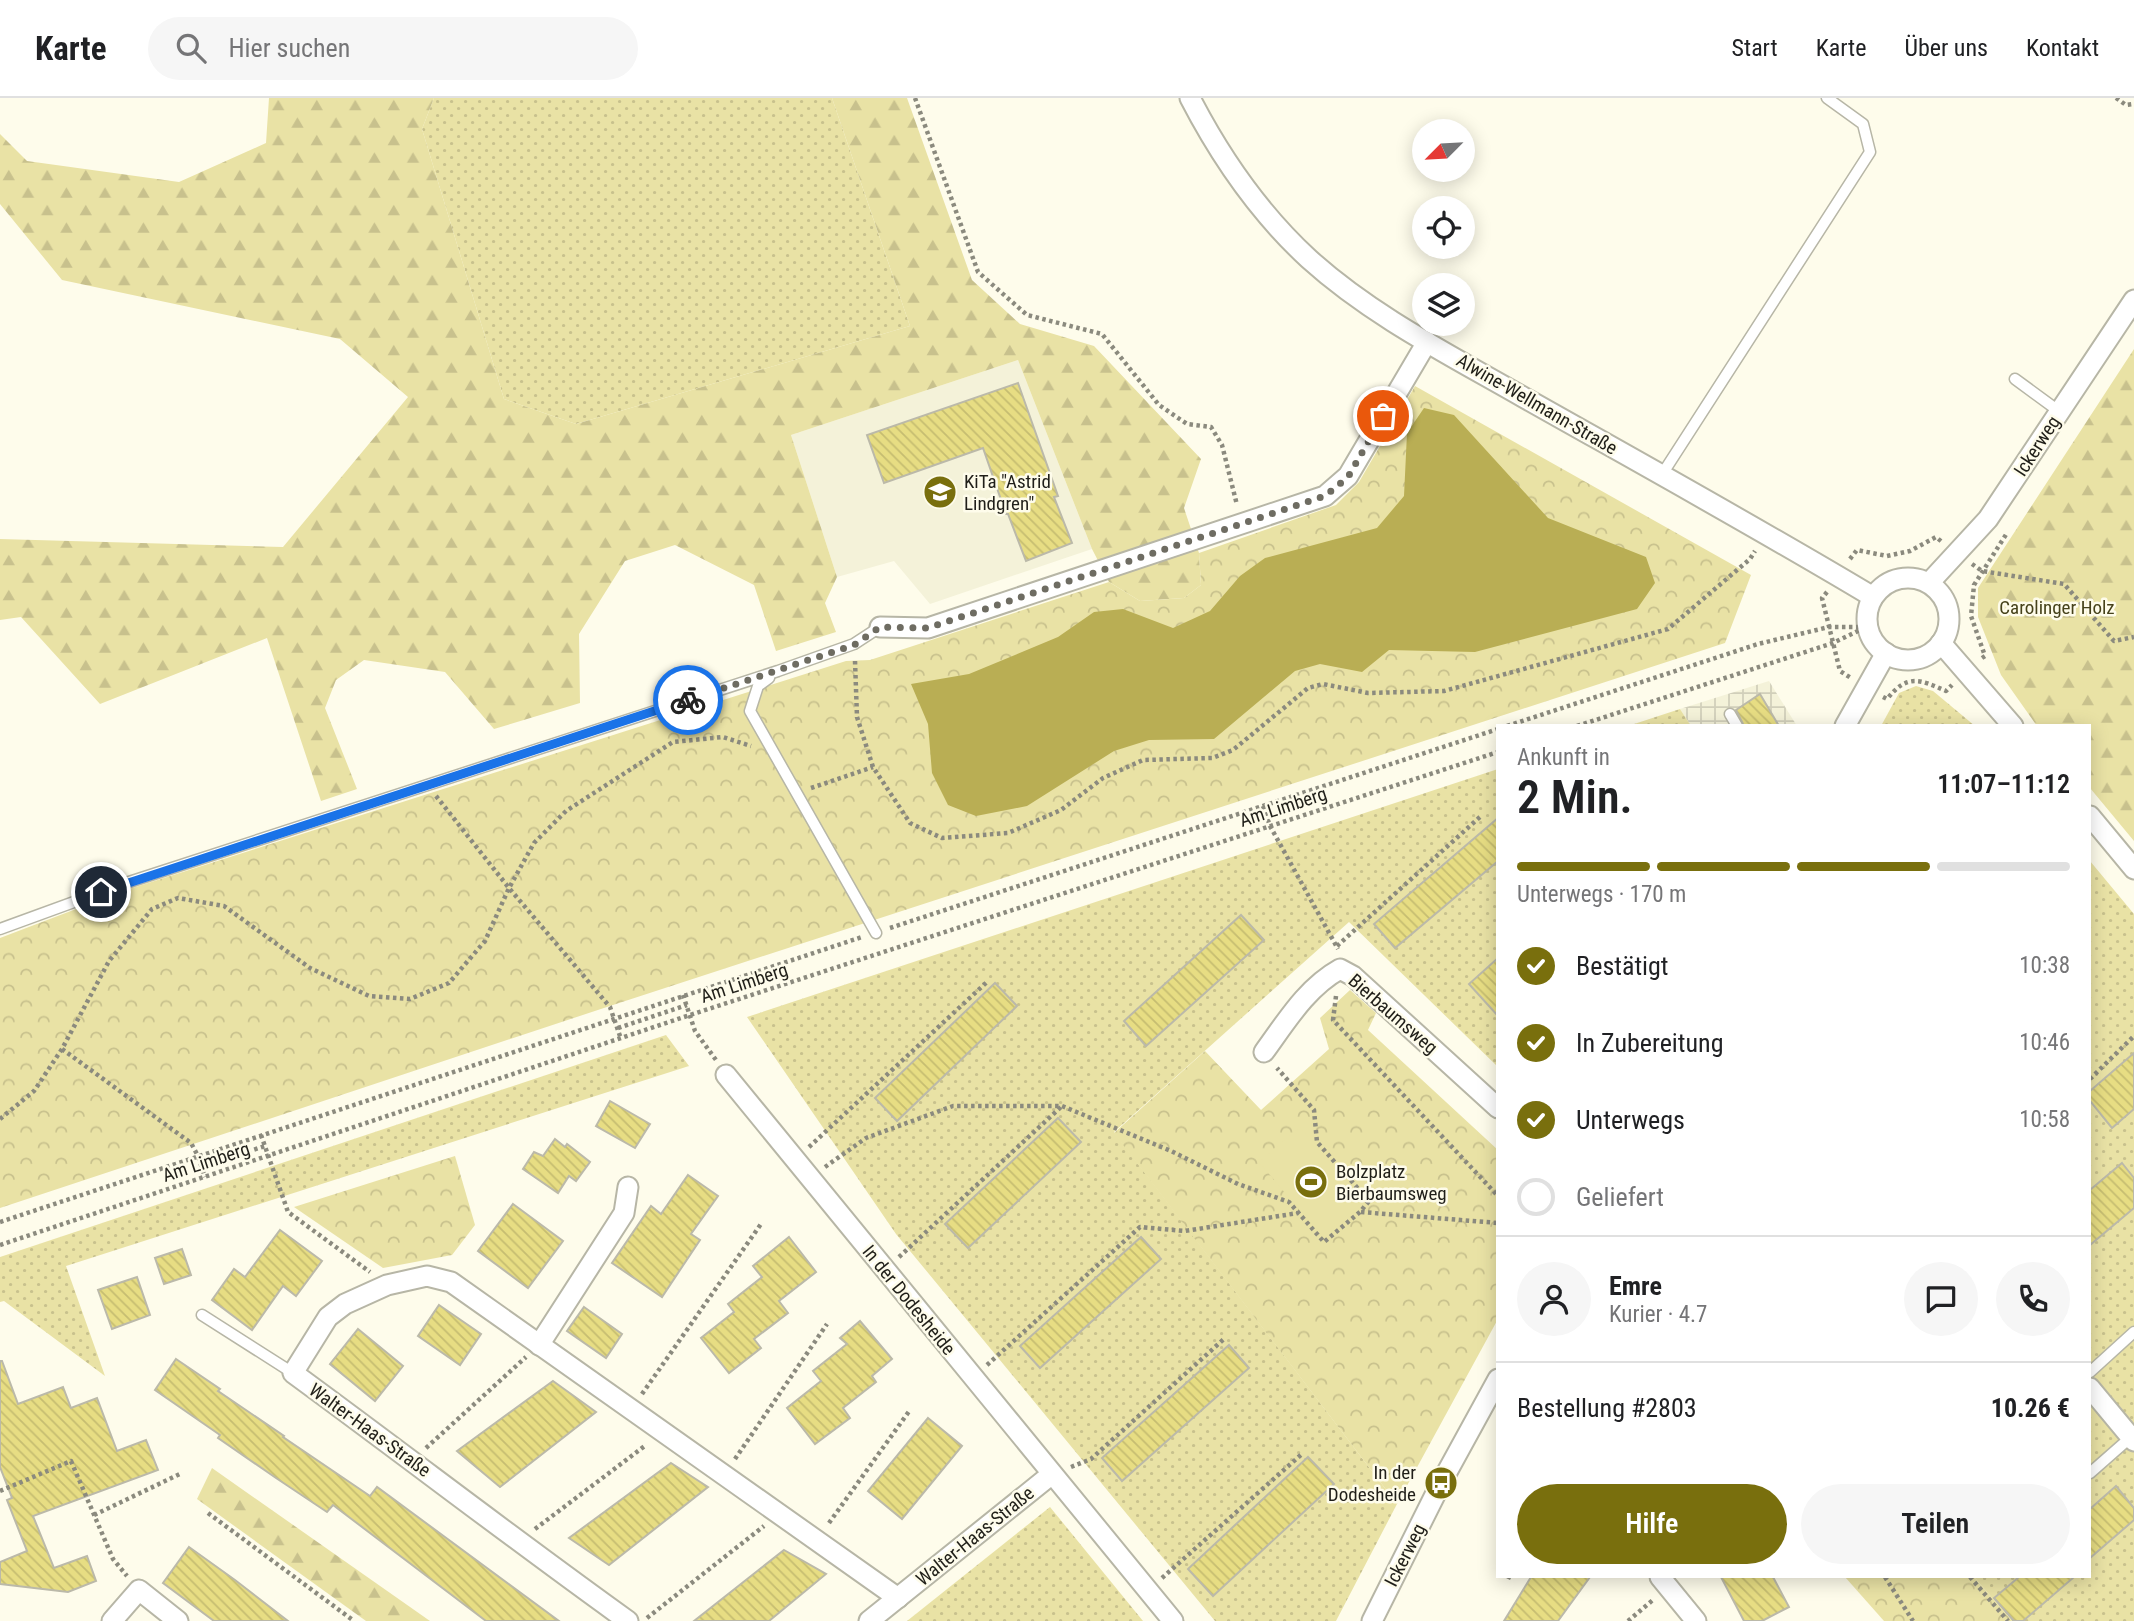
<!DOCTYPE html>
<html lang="de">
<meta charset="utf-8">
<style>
body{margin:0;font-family:"Roboto Condensed",sans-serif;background:#f6f6f6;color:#202124;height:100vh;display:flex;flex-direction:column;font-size:26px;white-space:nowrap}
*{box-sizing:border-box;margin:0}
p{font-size:23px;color:#757577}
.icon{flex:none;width:38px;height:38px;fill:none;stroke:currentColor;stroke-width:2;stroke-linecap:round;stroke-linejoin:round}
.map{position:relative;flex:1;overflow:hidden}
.drawer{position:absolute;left:1496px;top:626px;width:595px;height:854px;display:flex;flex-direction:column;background:#fff;border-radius:0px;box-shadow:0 4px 18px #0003}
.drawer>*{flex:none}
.needle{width:46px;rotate:246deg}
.controls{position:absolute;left:1412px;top:21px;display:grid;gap:14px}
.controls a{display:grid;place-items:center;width:63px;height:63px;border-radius:50%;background:#fff;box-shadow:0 4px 18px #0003;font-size:35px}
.pin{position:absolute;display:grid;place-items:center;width:60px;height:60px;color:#fff;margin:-30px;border:4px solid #fff;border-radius:50%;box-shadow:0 2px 7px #0007}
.courier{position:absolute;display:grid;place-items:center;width:70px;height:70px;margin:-35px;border:5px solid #1a73e8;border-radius:50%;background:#fff;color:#222;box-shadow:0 2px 9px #0007}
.headline em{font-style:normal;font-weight:600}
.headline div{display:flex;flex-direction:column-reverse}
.headline{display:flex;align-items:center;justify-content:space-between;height:119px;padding:0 21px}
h1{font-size:46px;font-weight:600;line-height:52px}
.bar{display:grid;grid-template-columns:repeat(4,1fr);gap:10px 7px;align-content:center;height:84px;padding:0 21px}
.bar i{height:9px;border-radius:5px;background:#e0e0e0}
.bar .on{background:#796f0d}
.bar p{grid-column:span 4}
.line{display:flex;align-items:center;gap:18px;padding:0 21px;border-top:2px solid #e0e0e0}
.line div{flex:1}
.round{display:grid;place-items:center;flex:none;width:74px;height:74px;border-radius:37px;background:#f6f6f6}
ol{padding:0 21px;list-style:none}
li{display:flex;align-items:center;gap:21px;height:77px}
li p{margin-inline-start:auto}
li .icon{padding:7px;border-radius:50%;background:#796f0d;color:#fff;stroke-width:4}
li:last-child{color:#757577}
li i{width:38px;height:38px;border:4px solid #e0e0e0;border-radius:50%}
.button{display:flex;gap:14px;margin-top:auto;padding:14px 21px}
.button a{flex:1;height:80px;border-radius:42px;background:#796f0d;color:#fff;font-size:28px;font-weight:600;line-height:80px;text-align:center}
.button a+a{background:#f6f6f6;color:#202124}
header{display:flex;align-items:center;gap:42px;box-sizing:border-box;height:98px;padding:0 35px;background:#fff;border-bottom:2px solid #e0e0e0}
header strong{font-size:33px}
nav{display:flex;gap:38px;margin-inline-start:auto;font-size:24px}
.search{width:490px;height:63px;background:#f6f6f6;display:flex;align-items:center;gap:18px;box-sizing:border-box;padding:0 24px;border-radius:38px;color:#757577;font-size:26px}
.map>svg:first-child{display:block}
.built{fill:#f4f2d9}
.industrial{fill:url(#industrial-grid)}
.grass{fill:url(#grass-dots)}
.forest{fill:url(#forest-firs)}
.park{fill:url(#park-crowns)}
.garden{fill:#e9e2a5}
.water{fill:#b9ae54}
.building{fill:url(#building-back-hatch);stroke:#bbb9a9;stroke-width:2}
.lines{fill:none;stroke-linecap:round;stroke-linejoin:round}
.lane-casing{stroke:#b7b6a6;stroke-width:13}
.street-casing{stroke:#b7b6a6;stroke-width:23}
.path{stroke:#8b8a7e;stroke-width:4.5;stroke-dasharray:3.5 3.5;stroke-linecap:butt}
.lane{stroke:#fff;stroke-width:10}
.street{stroke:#fff;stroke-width:19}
.done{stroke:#6e6c62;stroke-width:7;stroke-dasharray:0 12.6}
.route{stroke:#1a73e8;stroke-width:9}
.labels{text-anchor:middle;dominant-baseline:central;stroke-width:5;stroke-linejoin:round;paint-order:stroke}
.street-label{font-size:19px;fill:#201f19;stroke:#fefceb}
.poi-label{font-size:19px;fill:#201f19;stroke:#fefceb;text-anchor:start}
.park-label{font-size:19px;fill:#46421b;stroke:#fefceb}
</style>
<header>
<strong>Karte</strong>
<div class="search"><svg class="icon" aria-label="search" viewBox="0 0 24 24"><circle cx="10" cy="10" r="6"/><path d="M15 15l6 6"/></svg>Hier suchen</div>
<nav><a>Start</a><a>Karte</a><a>Über uns</a><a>Kontakt</a></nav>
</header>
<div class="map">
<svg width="2134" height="1523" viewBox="0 0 2134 1523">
<defs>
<pattern id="industrial-grid" width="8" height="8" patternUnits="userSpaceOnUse" patternTransform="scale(1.75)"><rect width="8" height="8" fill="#f4f2d9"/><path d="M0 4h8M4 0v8" fill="none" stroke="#d1cfba"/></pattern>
<pattern id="grass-dots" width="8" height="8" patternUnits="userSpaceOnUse" patternTransform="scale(1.75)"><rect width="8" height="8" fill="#e9e2a5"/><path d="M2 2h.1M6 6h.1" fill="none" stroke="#c8c18d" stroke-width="1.8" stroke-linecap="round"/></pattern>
<pattern id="forest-firs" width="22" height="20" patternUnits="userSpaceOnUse" patternTransform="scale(1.75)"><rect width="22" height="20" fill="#e9e2a5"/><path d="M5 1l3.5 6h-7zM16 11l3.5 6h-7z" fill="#c8c18d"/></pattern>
<pattern id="park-crowns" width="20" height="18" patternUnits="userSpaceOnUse" patternTransform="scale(1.75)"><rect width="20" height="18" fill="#e9e2a5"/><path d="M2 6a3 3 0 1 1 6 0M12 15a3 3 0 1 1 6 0" fill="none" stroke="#c8c18d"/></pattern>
<pattern id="building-back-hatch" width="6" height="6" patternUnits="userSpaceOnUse" patternTransform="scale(1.75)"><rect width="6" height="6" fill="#e7dd83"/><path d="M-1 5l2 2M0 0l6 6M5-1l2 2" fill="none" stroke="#c6bd71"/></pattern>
</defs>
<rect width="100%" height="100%" fill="#fefceb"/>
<!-- built -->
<polygon class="built" points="1018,262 1092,451 930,506 894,463 837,479 791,337"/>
<!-- industrial -->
<polygon class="industrial" points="1769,583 1797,628 1691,628 1680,611"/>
<!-- grass -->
<g class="grass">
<polygon points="434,0 832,0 910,228 576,326 504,301 422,31"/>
<polygon points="1916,588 1933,593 1975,628 1881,628 1899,595"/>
<polygon points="1680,611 1691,628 1628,628"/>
<polygon points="1498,671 1498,969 1349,824 1114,1034 1397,1406 1336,1523 1215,1523 896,1136 747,919"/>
<polygon points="2090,763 2134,816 2134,1523 2012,1523 1974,1479 2090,1479"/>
<polygon points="666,937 689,968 66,1168 105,1278 4,1203 0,1204 0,1159"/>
<polygon points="1050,1409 1143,1523 907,1523"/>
</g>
<!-- forest -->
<g class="forest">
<polygon points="269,0 434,0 422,31 504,301 576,326 910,228 832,0 907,0 972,182 1020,226 1094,248 1201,361 1184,410 1199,455 1201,487 1184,500 1140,503 1109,484 1092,451 1018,262 791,337 837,479 825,505 836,534 776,553 754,487 675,447 625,463 579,536 580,605 494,631 445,574 364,562 336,582 325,610 357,691 321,703 267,540 100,606 21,519 0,522 0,441 283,449 408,299 340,241 62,182 0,106 0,36 27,63 179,84 266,45"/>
<polygon points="2134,251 2134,743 2090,690 2090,628 2037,628 2001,577 1978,519 1978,490"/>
<polygon points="212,1370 430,1523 366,1523 197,1401"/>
</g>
<!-- park -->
<g class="park">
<polygon points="1415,288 1751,477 1725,545 616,906 0,1110 0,840 126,792 846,563 870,562 1109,484 1140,503 1184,500 1201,487 1199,455 1336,407 1359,384"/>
<polygon points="1350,892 1376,915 1368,932 1498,1052 1498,1221 1397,1406 1114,1035 1205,953 1261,1012 1329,951 1320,920"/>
<polygon points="455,1058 475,1127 452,1157 383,1170 294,1109"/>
<polygon points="1845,1479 1974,1479 2012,1523 1884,1523"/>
</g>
<!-- garden -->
<polygon class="garden" points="1300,1029 1363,1103 1322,1139 1259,1064"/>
<!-- water -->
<polygon class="water" points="1424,310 1454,317 1548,420 1646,459 1655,485 1637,511 1475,554 1389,552 1362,574 1320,566 1295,573 1214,641 1149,642 1114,653 1027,708 976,718 948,707 932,675 928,626 911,586 969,576 1058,539 1094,514 1123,511 1173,530 1210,513 1240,478 1265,460 1377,430 1404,398 1407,335"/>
<!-- building -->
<g class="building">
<polygon points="1018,285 1058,398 1054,399 1072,445 1026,463 1008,416 1006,416 983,350 884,385 867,337"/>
<polygon points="1760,596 1779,628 1744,628 1736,612"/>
<polygon points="1498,720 1498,763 1395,850 1374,826"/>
<polygon points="1241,817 1264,842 1146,948 1124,923"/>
<polygon points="1498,860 1498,918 1469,886"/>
<polygon points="995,885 1017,908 897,1023 875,1000"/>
<polygon points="2134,955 2134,1011 2112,1030 2090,1003 2090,993"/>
<polygon points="610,1003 650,1026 635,1050 596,1028"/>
<polygon points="1058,1020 1081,1044 968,1150 945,1126"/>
<polygon points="555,1041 565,1049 567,1046 590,1064 576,1083 569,1078 558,1095 523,1071 534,1054 543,1058"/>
<polygon points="2122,1065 2134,1080 2134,1110 2090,1147 2090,1092"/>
<polygon points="688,1077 718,1098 691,1136 700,1142 662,1199 612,1165 651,1108 661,1116"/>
<polygon points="513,1106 563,1143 528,1190 478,1153"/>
<polygon points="280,1132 322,1163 296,1198 283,1188 252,1232 212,1202 234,1171 245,1179"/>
<polygon points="789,1139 816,1174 779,1203 788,1215 754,1241 761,1250 729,1275 701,1240 734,1214 728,1206 762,1179 753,1168"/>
<polygon points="1141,1139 1161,1161 1040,1270 1020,1248"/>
<polygon points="182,1151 191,1177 164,1186 155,1160"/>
<polygon points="137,1179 150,1217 112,1231 98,1192"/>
<polygon points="439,1207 481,1236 460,1267 418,1238"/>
<polygon points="584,1209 622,1236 606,1260 567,1233"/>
<polygon points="860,1223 892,1261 872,1278 876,1284 843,1310 850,1320 815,1346 787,1310 821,1283 813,1273 847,1246 840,1240"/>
<polygon points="358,1231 403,1268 375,1303 330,1266"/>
<polygon points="1229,1247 1249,1270 1122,1383 1102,1360"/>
<polygon points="176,1261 220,1291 218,1293 284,1338 283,1339 370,1398 377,1389 559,1523 486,1523 333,1407 327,1414 276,1380 218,1340 220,1337 155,1292"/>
<polygon points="0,1263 2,1263 18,1306 63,1289 71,1310 97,1300 117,1353 146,1342 158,1372 33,1418 54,1470 87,1458 96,1483 68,1494 0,1486 0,1464 27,1453 7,1402 12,1400 0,1369"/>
<polygon points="553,1283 596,1314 500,1389 457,1353"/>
<polygon points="928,1320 962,1348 902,1421 868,1393"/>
<polygon points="1308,1359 1334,1386 1213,1498 1188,1471"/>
<polygon points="671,1365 708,1389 609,1467 569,1440"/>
<polygon points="2116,1388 2134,1410 2134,1422 2090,1460 2090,1411"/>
<polygon points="189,1449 235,1482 288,1523 214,1523 163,1485"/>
<polygon points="784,1452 826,1476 769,1523 694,1523"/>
<polygon points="1531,1479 1590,1479 1558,1523 1504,1523"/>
<polygon points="1721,1479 1773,1479 1789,1509 1762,1523 1744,1523"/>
<polygon points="2019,1479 2074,1479 2023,1523 2014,1523 1994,1500"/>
</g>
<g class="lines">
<defs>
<g id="lane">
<polyline points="2015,281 2060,314"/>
<polyline points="1661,378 1870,54 1863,26 1827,0"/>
<polyline points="769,580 758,588 750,613 876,835"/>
<polyline points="1730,616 1737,628"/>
<polyline points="0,831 126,785 778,573 854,546 880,529"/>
<polyline points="202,1217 293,1275"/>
<polyline points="2090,1274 2134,1234"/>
<polyline points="2090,1375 2131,1339"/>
</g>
<g id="street">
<path d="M 1190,0 C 1221,60 1259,115 1309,161 C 1372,218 1450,257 1523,299 C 1640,365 1758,430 1873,499"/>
<circle cx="1908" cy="521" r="41"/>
<polyline points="1929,485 1988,421 2134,202"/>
<polyline points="880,529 928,530 1325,398 1348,378 1427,244"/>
<polyline points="1941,545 2013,628"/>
<polyline points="1845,628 1886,555"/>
<polyline points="2090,718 2134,771"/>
<path d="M 1264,954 C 1286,924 1306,890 1340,871 L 1353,878 L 1498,1010"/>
<polyline points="726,977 1173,1523"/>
<polyline points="539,1247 624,1115 628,1089"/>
<polyline points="2090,1290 2134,1343"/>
<polyline points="1660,1479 1696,1523"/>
<polyline points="112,1523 139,1492 178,1523"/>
<path d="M 628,1523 C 515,1442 405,1357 293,1275 L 328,1219 L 345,1206 L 387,1187 L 427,1178 L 451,1184 L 898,1500"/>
<polyline points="869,1523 1052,1376"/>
<polyline points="1372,1523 1441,1385 1498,1281"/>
</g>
</defs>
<!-- lane casing -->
<use href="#lane" class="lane-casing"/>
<!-- street casing -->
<use href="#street" class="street-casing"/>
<!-- path -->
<g class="path">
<polyline points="915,0 978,174 1027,217 1102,236 1159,307 1187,326 1211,329 1222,347 1237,407"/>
<polyline points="2116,0 2126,7 2134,6"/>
<polyline points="1850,461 1857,452 1887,458 1910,453 1936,439 1942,444"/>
<polyline points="1972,466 1982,473 2064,486 2114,543 2134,539"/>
<polyline points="1827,494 1822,500 1840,573 1851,580"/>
<polyline points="1982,560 1985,558 1971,518 1974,487 2007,435"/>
<polyline points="855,563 857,619 873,669 910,725 942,740 1008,735 1061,712 1103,680 1143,662 1212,660 1233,652 1308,590 1323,586 1368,595 1444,593 1668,531 1750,461 1755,453"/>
<path d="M 1883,599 L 1887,601 C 1907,576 1919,581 1946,593 L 1952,587"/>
<polyline points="1507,628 1758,546 1829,529 1867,529"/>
<polyline points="1577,628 1833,545 1864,530"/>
<polyline points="811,690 873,669"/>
<polyline points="436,698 509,790 610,909 621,941"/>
<polyline points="1263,708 1270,728 1338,851"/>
<polyline points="890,830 1498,631"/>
<polyline points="1337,848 1481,718"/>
<polyline points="683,897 695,933 716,962"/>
<polyline points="1336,898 1333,922 1498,1098"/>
<polyline points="618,930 687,907"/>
<polyline points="62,951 191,1045 198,1058 205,1079"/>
<polyline points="2090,981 2134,938"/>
<polyline points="0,1021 34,993 62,951 109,863 152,811 178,800 224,808 310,870 369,898 410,901 449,885 485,843 509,790 534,745 566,713 673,644 723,639 751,648"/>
<polyline points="261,1037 288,1114 370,1174"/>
<polyline points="809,1049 988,883"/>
<polyline points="201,1069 265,1048"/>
<polyline points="825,1069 866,1040 953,1008 1062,1008 1171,1053 1238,1086 1289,1104 1324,1144 1360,1114 1369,1103 1317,1044 1314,1012 1277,970"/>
<polyline points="1361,1114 1498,1125"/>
<polyline points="0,1124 862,839"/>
<polyline points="0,1147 690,917 1498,654"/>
<polyline points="899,1159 1062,1008"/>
<polyline points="987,1267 1140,1129 1185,1133 1298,1115"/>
<polyline points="642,1296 761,1126"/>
<polyline points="426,1350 526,1259"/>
<polyline points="735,1361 827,1226"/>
<polyline points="1071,1369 1091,1361 1225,1240"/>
<polyline points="0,1393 71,1363 113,1461 127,1478"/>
<polyline points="208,1415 354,1523"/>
<polyline points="94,1417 182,1375"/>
<polyline points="829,1425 910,1312"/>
<polyline points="535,1431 646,1347"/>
<polyline points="1885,1479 1913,1523"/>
<polyline points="1970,1479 2008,1523"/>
<polyline points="1162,1480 1303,1355"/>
<polyline points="1508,1481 1509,1479"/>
<polyline points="647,1520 764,1428"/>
<polyline points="1628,1523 1654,1501"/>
</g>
<!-- lane -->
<use href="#lane" class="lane"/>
<!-- street -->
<use href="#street" class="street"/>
</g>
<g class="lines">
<!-- done -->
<polyline class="done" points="688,602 854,547 880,529 928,530 1325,398 1348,379 1383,318"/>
<!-- route -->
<polyline class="route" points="101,794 688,602"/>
</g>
<!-- icons -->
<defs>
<symbol id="school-disc" viewBox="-11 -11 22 22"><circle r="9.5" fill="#796f0d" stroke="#fefceb"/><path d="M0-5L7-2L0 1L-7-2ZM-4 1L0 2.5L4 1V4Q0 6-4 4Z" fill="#fff"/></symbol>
<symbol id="stadium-disc" viewBox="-11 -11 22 22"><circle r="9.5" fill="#796f0d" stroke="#fefceb"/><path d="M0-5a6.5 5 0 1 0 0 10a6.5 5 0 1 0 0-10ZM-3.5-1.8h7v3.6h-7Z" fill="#fff"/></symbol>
<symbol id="bus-disc" viewBox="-11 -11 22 22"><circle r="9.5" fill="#796f0d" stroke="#fefceb"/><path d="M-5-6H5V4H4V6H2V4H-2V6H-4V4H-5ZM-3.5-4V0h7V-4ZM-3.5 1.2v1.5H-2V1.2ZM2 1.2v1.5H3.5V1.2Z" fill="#fff"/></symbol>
</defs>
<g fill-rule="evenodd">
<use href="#school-disc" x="921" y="375" width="38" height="38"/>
<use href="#stadium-disc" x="1292" y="1065" width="38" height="38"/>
<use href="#bus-disc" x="1422" y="1366" width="38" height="38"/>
</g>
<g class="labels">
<!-- street labels -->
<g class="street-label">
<text transform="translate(1537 306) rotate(30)">Alwine-Wellmann-Straße</text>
<text transform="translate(2037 348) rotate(-57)">Ickerweg</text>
<text transform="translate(1283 709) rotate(-18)">Am Limberg</text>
<text transform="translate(744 885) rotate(-18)">Am Limberg</text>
<text transform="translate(1393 916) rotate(41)">Bierbaumsweg</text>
<text transform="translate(206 1064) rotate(-18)">Am Limberg</text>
<text transform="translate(909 1202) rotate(51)">In der Dodesheide</text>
<text transform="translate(370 1332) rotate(36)">Walter-Haas-Straße</text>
<text transform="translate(975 1438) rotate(-39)">Walter-Haas-Straße</text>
<text transform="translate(1405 1457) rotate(-63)">Ickerweg</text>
</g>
<!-- poi labels -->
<g class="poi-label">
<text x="964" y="383">KiTa "Astrid<tspan x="964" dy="22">Lindgren"</tspan></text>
<text x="1336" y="1073">Bolzplatz<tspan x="1336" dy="22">Bierbaumsweg</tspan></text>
<text x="1416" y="1374" text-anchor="end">In der<tspan x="1416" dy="22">Dodesheide</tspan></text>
</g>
<!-- park labels -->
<g class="park-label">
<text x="2057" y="509">Carolinger Holz</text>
</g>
</g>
</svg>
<div class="controls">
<a><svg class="needle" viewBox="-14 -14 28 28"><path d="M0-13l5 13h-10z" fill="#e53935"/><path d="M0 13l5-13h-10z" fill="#757577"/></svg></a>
<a><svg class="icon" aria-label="locate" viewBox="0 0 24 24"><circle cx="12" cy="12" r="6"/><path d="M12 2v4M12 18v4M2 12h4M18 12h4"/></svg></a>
<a><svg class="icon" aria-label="layers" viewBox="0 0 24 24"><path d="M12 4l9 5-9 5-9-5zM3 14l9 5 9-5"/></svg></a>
</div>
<div class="pin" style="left:1383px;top:318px;background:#ea580c"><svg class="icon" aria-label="bag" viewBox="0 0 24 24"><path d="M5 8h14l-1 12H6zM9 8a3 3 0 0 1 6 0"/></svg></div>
<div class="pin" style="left:101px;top:794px;background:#1f2937"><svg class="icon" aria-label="home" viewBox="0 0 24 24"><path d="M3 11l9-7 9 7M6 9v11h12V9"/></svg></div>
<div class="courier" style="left:688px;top:602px"><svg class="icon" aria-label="bike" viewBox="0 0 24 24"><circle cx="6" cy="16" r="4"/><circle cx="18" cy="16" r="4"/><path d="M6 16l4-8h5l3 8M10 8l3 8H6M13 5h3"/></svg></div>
<section class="drawer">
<div class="headline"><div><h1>2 Min.</h1><p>Ankunft in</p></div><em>11:07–11:12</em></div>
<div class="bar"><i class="on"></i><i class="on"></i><i class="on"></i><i></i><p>Unterwegs · 170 m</p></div>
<ol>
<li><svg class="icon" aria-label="check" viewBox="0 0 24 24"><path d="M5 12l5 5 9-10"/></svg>Bestätigt<p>10:38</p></li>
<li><svg class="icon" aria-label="check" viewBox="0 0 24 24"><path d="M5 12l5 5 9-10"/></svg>In Zubereitung<p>10:46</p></li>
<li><svg class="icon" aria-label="check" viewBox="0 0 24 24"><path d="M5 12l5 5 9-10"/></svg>Unterwegs<p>10:58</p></li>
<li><i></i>Geliefert</li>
</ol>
<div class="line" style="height:126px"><a class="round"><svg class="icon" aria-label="person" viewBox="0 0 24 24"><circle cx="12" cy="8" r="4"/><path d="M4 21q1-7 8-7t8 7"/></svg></a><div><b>Emre</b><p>Kurier · 4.7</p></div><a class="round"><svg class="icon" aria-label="chat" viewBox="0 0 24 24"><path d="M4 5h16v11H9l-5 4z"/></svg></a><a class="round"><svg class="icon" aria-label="phone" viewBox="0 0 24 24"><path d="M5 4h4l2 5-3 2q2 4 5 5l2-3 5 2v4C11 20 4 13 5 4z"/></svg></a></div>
<div class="line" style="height:91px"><div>Bestellung #2803</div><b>10.26 €</b></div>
<div class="button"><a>Hilfe</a><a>Teilen</a></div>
</section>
</div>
